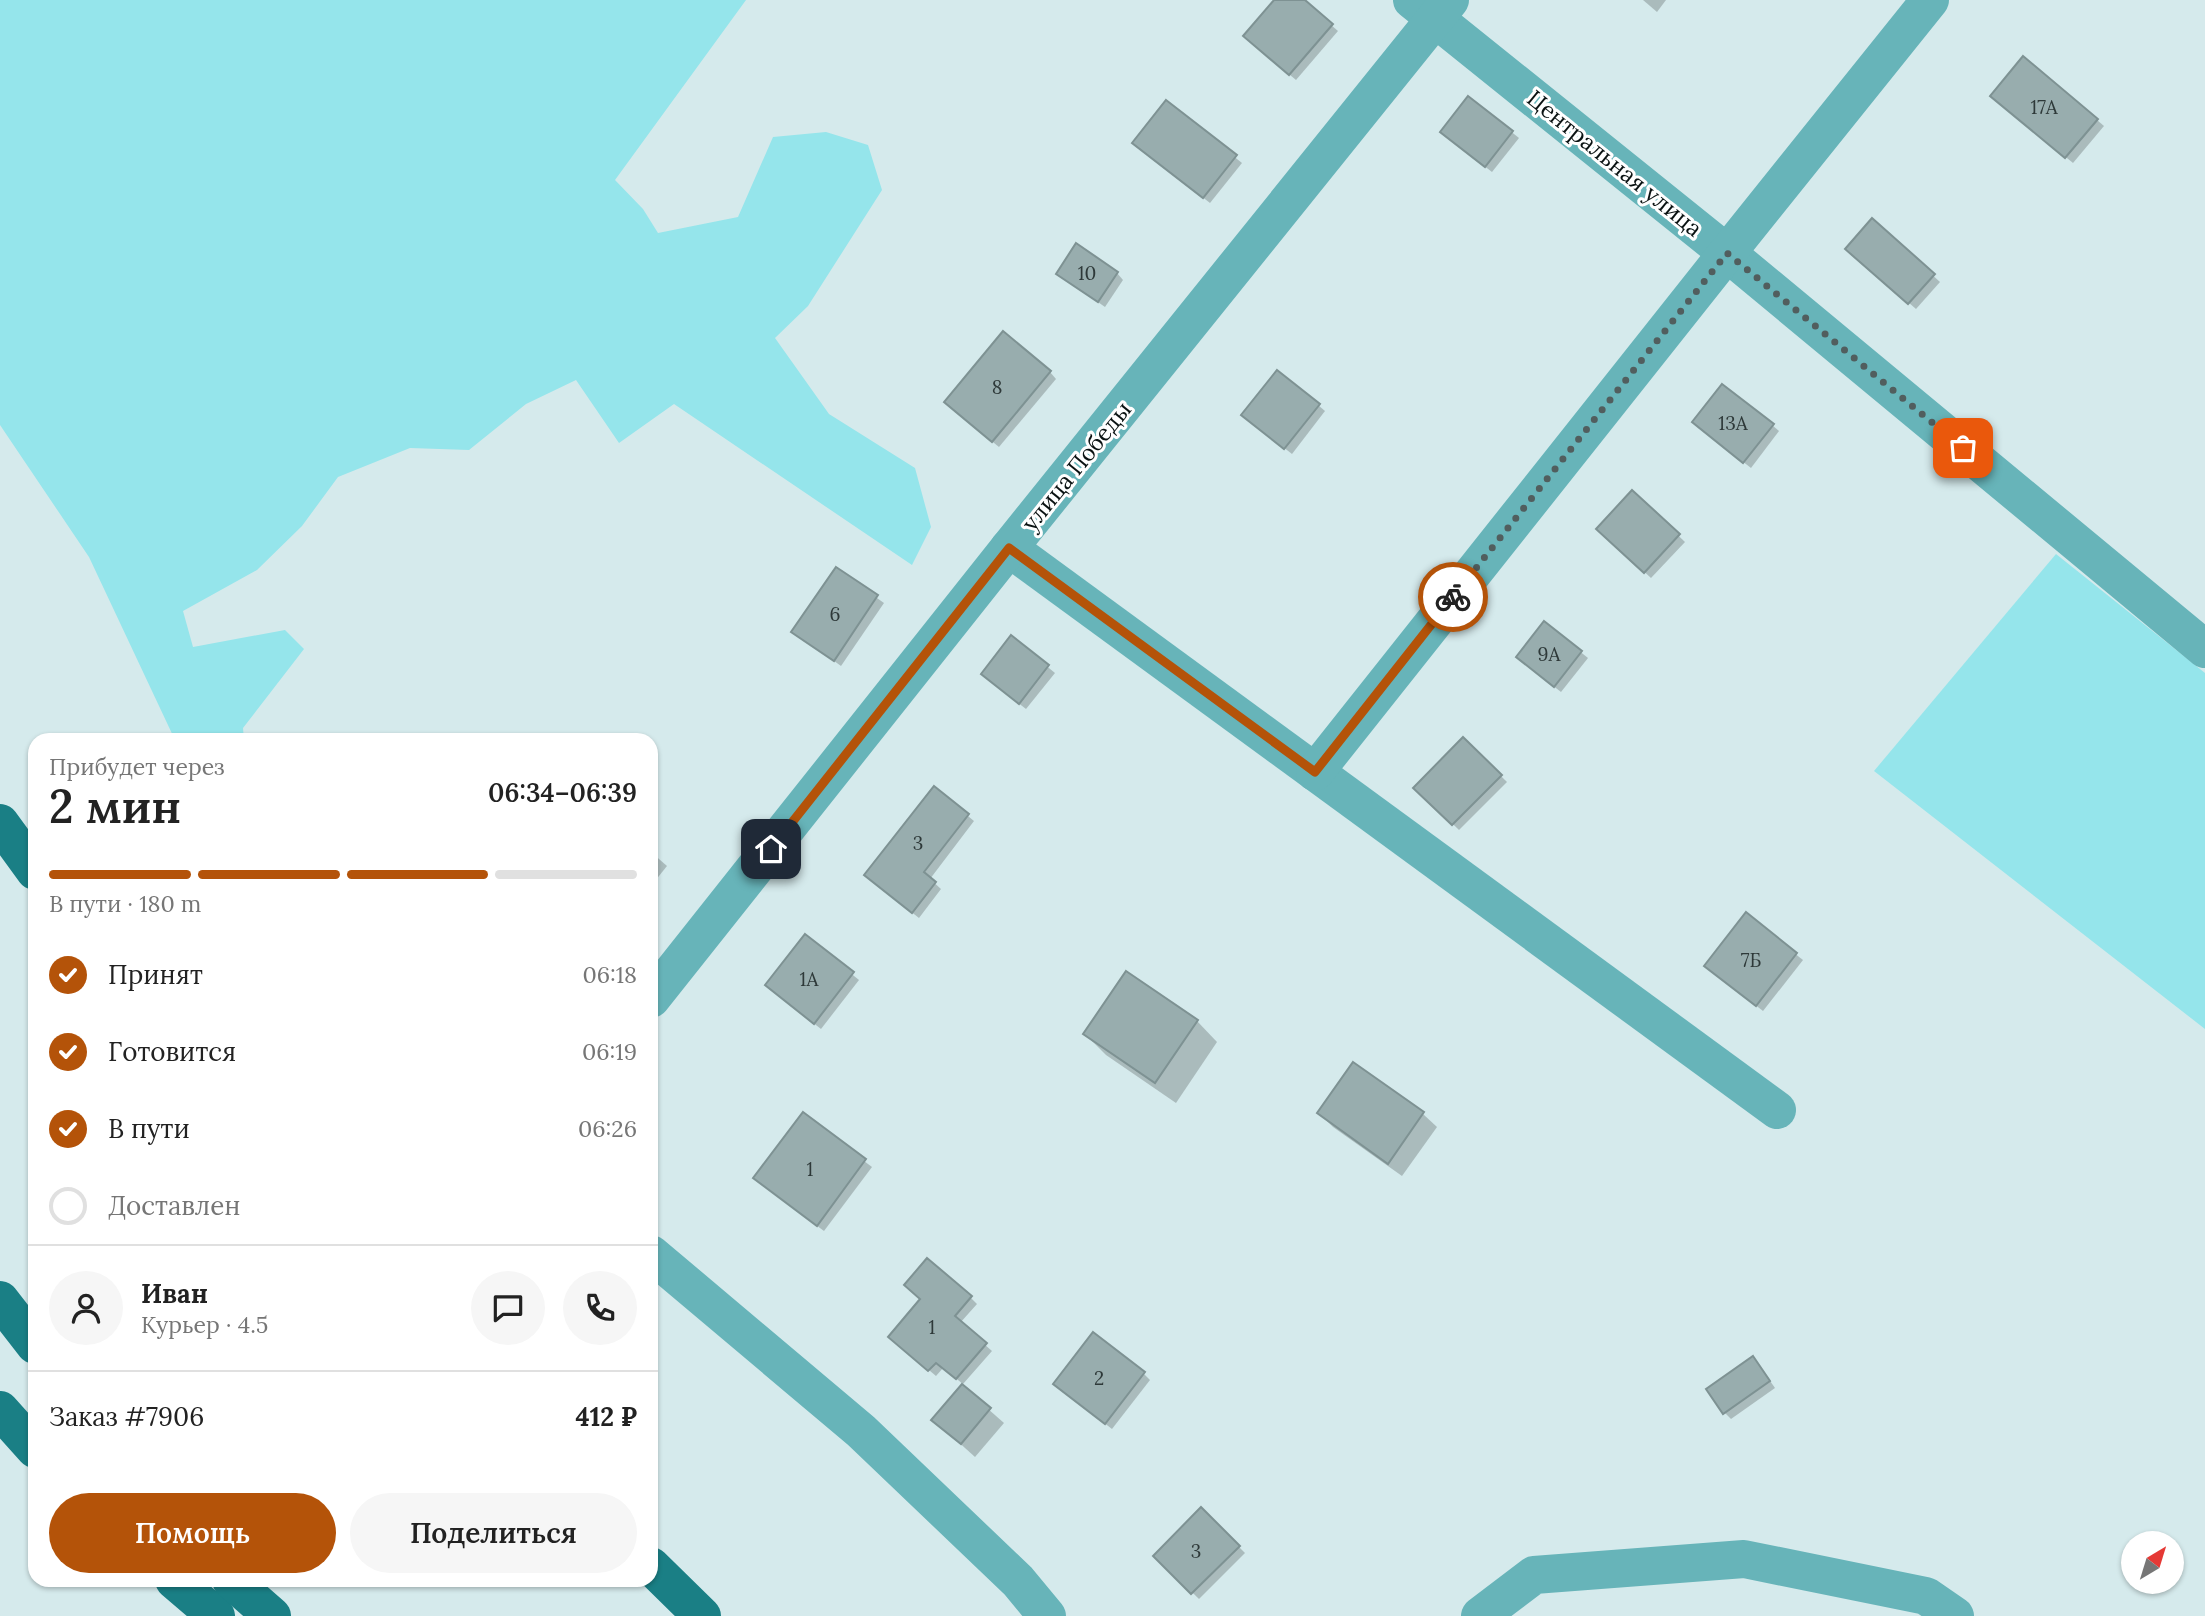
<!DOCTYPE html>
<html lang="ru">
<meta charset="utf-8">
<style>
body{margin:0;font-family:Lora,serif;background:#f6f6f6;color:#222;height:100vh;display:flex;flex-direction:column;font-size:26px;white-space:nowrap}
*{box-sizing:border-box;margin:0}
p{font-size:23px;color:#767676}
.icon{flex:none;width:38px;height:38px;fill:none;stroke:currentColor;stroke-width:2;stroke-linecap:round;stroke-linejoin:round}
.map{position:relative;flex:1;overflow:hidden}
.details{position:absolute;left:28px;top:733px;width:630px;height:854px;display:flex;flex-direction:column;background:#fff;border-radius:21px;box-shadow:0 2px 5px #0004}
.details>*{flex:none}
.needle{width:46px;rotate:38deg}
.fabs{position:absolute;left:2121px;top:1531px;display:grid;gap:14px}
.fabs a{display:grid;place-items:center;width:63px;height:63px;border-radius:50%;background:#fff;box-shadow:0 2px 5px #0004;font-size:35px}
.pin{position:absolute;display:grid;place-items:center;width:60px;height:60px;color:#fff;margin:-30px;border-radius:14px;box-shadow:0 4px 10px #0006}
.courier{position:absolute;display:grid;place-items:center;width:70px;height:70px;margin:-35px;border:5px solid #b45309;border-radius:50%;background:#fff;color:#222;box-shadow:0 2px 9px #0007}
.summary em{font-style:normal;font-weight:600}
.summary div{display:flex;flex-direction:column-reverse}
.summary{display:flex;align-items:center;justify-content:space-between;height:119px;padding:0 21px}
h1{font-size:46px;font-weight:600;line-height:52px}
.bar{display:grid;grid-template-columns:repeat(4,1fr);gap:10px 7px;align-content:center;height:84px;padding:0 21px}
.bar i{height:9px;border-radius:5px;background:#e0e0e0}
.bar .current{background:#b45309}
.bar p{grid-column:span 4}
.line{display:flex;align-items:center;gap:18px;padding:0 21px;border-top:2px solid #e0e0e0}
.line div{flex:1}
.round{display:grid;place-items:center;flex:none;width:74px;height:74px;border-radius:37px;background:#f6f6f6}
ol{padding:0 21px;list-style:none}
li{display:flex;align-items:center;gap:21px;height:77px}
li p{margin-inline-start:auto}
li .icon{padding:7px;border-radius:50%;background:#b45309;color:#fff;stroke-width:4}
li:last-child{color:#767676}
li i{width:38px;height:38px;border:4px solid #e0e0e0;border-radius:50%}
.action{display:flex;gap:14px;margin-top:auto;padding:14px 21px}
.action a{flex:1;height:80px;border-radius:42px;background:#b45309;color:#fff;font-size:28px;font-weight:600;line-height:80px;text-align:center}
.action a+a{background:#f6f6f6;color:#222}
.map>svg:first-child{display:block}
.green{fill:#95e5eb}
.shadow{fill:#0003}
.building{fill:#98adae;stroke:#7e9293;stroke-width:2}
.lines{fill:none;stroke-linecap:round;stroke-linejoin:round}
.minor{stroke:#67b4b9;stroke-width:38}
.major{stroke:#1a7f85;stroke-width:38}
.done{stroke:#515e5e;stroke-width:7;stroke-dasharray:0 12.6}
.route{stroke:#b45309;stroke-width:9}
.labels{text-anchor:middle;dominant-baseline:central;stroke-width:6;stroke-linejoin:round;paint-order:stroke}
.number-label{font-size:19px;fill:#2e3939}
.street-label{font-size:23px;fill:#0a1212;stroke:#fff}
</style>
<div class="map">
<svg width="2205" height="1616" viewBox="0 0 2205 1616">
<rect width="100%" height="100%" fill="#d5eaec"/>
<!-- green -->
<g class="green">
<polygon points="0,0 746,0 615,180 643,209 658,233 738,217 773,137 826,132 868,145 882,190 808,306 775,338 829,414 915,468 931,527 912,565 674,404 619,443 576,380 526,404 469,450 410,448 338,477 302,526 257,570 183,611 193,647 285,630 304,649 243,728 244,740 175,740 89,557 0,425"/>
<polygon points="2056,554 2205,673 2205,1029 1874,771"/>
</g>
<!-- shadow -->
<g class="shadow">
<polygon points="1276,0 1302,0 1338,31 1296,80 1252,43"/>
<polygon points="1643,0 1666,0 1657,12"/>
<polygon points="1469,98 1519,138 1492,172 1448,138"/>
<polygon points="1166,102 1242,163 1210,203 1141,149"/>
<polygon points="1999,102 2097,120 2104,126 2073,163"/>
<polygon points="1872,220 1940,282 1916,309 1854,255"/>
<polygon points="1117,273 1123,280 1105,307 1058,274"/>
<polygon points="1050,372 1056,379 999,447 952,409"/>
<polygon points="1318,405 1325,411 1292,454 1250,421"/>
<polygon points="1772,425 1779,431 1751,468 1700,428"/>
<polygon points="1633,492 1685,542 1651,578 1598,529"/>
<polygon points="836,569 884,603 841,666 794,632"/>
<polygon points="1544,623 1588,658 1561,692 1524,663"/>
<polygon points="1011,637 1055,673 1026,709 989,680"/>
<polygon points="1463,739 1507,782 1459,830 1416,788"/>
<polygon points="934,788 974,821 930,879 941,889 919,918 872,881"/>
<polygon points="651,852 667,866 651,886"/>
<polygon points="1746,915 1803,960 1763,1011 1706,966"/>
<polygon points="805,936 859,980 821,1029 773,991"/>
<polygon points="1197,1021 1217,1042 1176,1103 1106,1055 1085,1034"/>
<polygon points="1354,1064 1423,1114 1437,1127 1402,1176 1333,1127 1319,1113"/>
<polygon points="803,1115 872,1167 824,1231 762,1185"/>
<polygon points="970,1297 977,1304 960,1323 992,1351 963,1384 943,1368 936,1376 897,1343"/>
<polygon points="1759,1365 1775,1388 1731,1419 1725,1413"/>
<polygon points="1144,1374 1150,1380 1112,1429 1062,1390"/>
<polygon points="962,1386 1004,1423 975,1457 934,1420"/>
<polygon points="1201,1509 1245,1553 1199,1599 1155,1556"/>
</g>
<!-- building -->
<g class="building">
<polygon points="1274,0 1305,0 1333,24 1289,75 1243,36"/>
<polygon points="2023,56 2098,119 2065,158 1990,96"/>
<polygon points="1468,96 1513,131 1485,167 1440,132"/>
<polygon points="1166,100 1237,155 1203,198 1132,143"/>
<polygon points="1872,218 1935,274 1908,304 1845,249"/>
<polygon points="1076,243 1118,272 1098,302 1056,274"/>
<polygon points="1003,331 1051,371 992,442 944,402"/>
<polygon points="1277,370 1320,404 1284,449 1241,415"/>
<polygon points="1722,384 1774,424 1743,463 1692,422"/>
<polygon points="1632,490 1680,534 1644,573 1596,529"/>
<polygon points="836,567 878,595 834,661 791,632"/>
<polygon points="1544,621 1582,651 1554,687 1516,657"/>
<polygon points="1011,635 1049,665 1019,704 981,674"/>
<polygon points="1463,737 1502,775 1452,825 1413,788"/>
<polygon points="934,786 969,814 924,872 936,882 912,913 864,875"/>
<polygon points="1746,912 1797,953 1756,1006 1704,966"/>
<polygon points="805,934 854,972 814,1024 765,985"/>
<polygon points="1126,971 1198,1020 1155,1083 1083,1034"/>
<polygon points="1353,1062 1424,1112 1388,1164 1317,1113"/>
<polygon points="803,1112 866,1159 817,1226 753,1178"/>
<polygon points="927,1258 972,1296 955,1316 987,1343 956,1379 936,1363 928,1371 888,1337 920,1299 904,1285"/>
<polygon points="1093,1332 1145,1372 1105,1424 1053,1384"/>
<polygon points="1753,1356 1770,1381 1723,1414 1706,1389"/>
<polygon points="962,1384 991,1408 961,1444 931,1420"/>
<polygon points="1201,1507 1240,1546 1191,1594 1153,1556"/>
</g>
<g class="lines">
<!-- minor -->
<g class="minor">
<polyline points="1412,0 1727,253 2205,649"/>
<polyline points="1009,548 1777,1110"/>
<polyline points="1315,772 1727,253 1930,0"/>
<polyline points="651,999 1009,548 1450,0"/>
<polyline points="651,1254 861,1431 1018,1581 1047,1616"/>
<polyline points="1480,1616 1534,1575 1744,1559 1926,1596 1955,1616"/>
</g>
<!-- major -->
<g class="major">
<polyline points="0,823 35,871"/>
<polyline points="0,1300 35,1345"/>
<polyline points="0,1410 35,1449"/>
<polyline points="651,1566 702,1616"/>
<polyline points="174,1580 216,1616"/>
<polyline points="231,1580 272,1616"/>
</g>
</g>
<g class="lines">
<!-- done -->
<polyline class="done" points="1453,597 1727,253 1963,448"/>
<!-- route -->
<polyline class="route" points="771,849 1009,548 1315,772 1453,597"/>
</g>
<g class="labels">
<!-- number labels -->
<g class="number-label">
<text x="2044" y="107">17А</text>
<text x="1087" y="273">10</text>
<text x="997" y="387">8</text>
<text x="1733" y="423">13А</text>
<text x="835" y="614">6</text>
<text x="1549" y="654">9А</text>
<text x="918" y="843">3</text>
<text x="1751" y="960">7Б</text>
<text x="809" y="979">1А</text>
<text x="810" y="1169">1</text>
<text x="932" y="1327">1</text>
<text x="1099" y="1378">2</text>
<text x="1196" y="1551">3</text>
</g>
<!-- street labels -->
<g class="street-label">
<text transform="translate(1615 163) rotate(39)">Центральная улица</text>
<text transform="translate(1076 466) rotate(-51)">улица Победы</text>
</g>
</g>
</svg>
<div class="fabs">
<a><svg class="needle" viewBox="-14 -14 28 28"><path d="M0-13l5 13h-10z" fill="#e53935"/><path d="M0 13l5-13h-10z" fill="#767676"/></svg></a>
</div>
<div class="pin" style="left:1963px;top:448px;background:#ea580c"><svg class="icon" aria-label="bag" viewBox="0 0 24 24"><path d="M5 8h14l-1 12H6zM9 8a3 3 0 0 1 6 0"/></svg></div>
<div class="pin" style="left:771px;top:849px;background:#1f2937"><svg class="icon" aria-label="home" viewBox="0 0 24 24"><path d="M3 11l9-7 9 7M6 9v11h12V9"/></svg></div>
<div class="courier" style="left:1453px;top:597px"><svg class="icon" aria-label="bike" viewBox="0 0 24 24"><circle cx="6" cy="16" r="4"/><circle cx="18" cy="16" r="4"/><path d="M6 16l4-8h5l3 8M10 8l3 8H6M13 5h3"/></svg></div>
<section class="details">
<div class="summary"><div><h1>2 мин</h1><p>Прибудет через</p></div><em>06:34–06:39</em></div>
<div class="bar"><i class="current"></i><i class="current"></i><i class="current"></i><i></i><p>В пути · 180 m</p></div>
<ol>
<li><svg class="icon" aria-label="check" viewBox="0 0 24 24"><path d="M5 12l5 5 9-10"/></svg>Принят<p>06:18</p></li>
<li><svg class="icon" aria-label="check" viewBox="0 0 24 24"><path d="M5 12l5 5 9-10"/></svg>Готовится<p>06:19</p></li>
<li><svg class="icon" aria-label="check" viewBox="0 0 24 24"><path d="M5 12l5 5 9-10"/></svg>В пути<p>06:26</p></li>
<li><i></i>Доставлен</li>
</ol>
<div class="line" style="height:126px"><a class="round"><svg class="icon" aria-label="person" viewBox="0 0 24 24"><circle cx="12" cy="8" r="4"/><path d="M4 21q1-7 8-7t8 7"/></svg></a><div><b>Иван</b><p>Курьер · 4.5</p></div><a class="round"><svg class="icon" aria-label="chat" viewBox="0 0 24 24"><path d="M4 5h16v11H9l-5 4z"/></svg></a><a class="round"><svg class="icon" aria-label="phone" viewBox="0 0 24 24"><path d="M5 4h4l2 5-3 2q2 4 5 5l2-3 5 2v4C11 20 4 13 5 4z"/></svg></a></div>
<div class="line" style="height:91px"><div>Заказ #7906</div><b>412 ₽</b></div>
<div class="action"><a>Помощь</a><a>Поделиться</a></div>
</section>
</div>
